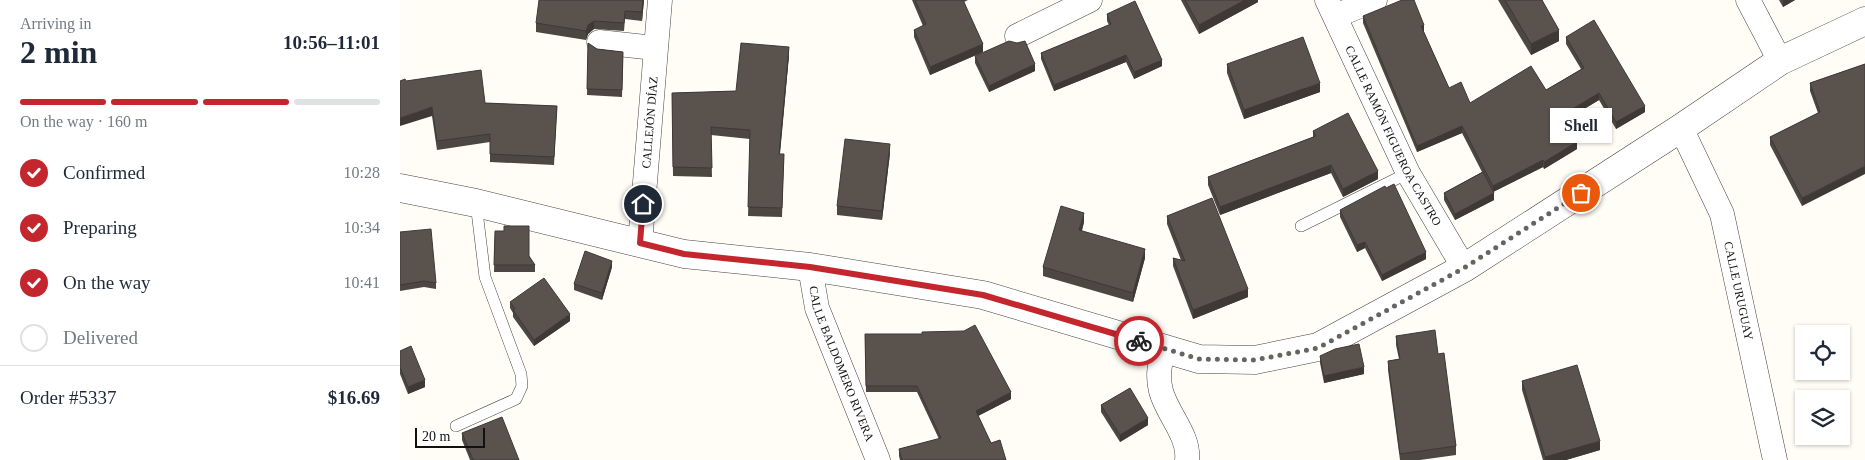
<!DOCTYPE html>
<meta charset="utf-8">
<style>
body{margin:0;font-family:Georgia,serif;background:#f6f6f7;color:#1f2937;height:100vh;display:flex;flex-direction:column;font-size:19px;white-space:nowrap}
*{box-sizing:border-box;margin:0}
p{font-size:16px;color:#747a83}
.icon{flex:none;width:28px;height:28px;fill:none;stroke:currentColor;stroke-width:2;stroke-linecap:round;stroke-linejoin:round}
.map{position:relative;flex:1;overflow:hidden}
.details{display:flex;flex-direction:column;background:#fff;width:400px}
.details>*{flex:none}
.buttons{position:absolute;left:1395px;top:325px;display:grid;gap:10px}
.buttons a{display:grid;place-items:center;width:55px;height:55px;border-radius:0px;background:#fff;box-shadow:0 1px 4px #0004;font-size:25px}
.scale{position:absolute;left:15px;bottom:12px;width:70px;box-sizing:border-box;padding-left:5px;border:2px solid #111;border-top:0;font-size:14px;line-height:18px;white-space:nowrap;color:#111;-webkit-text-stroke:4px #fff;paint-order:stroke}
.pin{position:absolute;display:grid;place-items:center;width:42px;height:42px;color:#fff;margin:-21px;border:2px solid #fff;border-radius:50%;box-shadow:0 1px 5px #0007}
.courier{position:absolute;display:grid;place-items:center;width:50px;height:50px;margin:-25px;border:4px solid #c4262e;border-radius:50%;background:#fff;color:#222;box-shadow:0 1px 6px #0007}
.bubble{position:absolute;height:35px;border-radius:0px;background:#fff;box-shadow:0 1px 4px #0004;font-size:16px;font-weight:700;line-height:35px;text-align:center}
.overview em{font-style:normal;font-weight:700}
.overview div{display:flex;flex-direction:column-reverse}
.overview{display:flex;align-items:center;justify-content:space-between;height:85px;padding:0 20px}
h1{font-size:32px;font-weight:700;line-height:38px}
.bar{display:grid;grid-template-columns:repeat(4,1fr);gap:8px 5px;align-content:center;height:60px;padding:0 20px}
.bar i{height:6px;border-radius:4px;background:#e0e1e3}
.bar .selected{background:#c4262e}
.bar p{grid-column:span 4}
.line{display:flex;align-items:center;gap:12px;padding:0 20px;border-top:1px solid #e0e1e3}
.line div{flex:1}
ol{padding:0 20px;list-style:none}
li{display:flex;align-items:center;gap:15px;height:55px}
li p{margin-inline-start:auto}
li .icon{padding:5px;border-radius:50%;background:#c4262e;color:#fff;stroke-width:4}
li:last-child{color:#747a83}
li i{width:28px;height:28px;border:2px solid #e0e1e3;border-radius:50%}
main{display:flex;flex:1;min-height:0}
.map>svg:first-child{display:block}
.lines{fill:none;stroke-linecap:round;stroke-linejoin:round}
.service-casing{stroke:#444;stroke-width:12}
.minor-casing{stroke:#444;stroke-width:25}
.tertiary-casing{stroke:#444;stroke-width:29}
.service{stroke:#fff;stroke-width:11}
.minor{stroke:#fff;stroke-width:24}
.tertiary{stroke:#fff;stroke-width:28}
.wall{fill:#4d4742}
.shaded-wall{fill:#3f3936}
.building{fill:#5a524d;stroke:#3f3936}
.done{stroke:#646461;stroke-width:5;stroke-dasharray:0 9}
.route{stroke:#c4262e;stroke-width:6}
.labels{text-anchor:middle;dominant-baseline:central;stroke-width:5;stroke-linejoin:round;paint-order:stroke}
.street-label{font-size:12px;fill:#111;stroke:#fff}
</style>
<main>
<section class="details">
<div class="overview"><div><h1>2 min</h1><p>Arriving in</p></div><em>10:56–11:01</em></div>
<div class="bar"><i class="selected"></i><i class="selected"></i><i class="selected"></i><i></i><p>On the way · 160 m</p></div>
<ol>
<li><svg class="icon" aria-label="check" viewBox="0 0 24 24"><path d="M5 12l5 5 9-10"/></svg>Confirmed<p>10:28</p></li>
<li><svg class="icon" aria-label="check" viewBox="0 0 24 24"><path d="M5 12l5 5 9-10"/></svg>Preparing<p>10:34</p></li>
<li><svg class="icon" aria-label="check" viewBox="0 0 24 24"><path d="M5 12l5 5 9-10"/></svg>On the way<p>10:41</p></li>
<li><i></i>Delivered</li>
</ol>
<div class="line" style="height:65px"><div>Order #5337</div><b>$16.69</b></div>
</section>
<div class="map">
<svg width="1465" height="460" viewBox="0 0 1465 460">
<rect width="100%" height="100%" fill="#fffdf5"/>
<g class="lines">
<defs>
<g id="service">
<polyline points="901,226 1008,173"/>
<polyline points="56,426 116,399 122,386 121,374 85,277 76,203"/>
</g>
<g id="minor">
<path id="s1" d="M 927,0 L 1008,173 L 1064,268"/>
<polyline points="1348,0 1380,61"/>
<polyline points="935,16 975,0"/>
<polyline points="617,36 690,0"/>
<polyline points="199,42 255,48"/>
<path id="s2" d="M 1281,128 L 1322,214 L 1375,460"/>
<path id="s3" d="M 240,243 L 260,0"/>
<path id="s4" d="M 410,267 L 417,308 L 478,460"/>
<path d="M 763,349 C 760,364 757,376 761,391 C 767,414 790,436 787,460"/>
</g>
<polyline id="tertiary" points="0,188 76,203 284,254 410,267 583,295 799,359 855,360 918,347 1064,268 1281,128 1380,61 1465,21"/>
</defs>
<!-- service casing -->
<use href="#service" class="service-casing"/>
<!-- minor casing -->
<use href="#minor" class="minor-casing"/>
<!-- tertiary casing -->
<use href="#tertiary" class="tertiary-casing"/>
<!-- service -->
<use href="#service" class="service"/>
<!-- minor -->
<use href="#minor" class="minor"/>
<!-- tertiary -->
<use href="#tertiary" class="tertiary"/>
</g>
<!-- wall -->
<g class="wall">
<polygon points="244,0 242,21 225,19 224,31 194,29 188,34 186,40 136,32 136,23"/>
<polygon points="512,0 568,0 564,2 583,52 530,75 514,37 514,30 523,26"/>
<polygon points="781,0 858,0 858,2 799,34"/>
<polygon points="1098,0 1142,0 1159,41 1131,55"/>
<polygon points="1379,0 1395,0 1383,7"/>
<polygon points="707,14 762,66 734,79 726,62 654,91 641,59 641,53 709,25 707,21"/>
<polygon points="963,16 1024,31 1024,32 1049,88 1070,103 1146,90 1181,69 1166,44 1166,37 1245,112 1216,129 1199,100 1164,121 1177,149 1144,169 1143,167 1093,192 1094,200 1055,220 1044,200 1044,193 1082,172 1062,133 1017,152 963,23"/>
<polygon points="188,43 197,49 223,52 222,97 187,95"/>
<polygon points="389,55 380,154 384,154 382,217 348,216 350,139 311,135 312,177 273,176 272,93 336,91"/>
<polygon points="575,56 635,71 589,92 575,63"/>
<polygon points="827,64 920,92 844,119 827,73"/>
<polygon points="1465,64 1402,206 1370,145 1370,137 1418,113 1410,91 1410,83"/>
<polygon points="6,81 85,103 157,106 154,165 90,162 90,142 37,150 32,116"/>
<polygon points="913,131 978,179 943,197 931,173 820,215 808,185 808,177 913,137"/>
<polygon points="490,153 482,220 437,215 437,206"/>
<polygon points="940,210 1026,259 982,281 965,248 957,252 940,217"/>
<polygon points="767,216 848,297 793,319 773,266 773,258 781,260 767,224"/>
<polygon points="684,222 682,231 745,258 733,302 643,276 643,267"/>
<polygon points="95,231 129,256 135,265 135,272 94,272"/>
<polygon points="0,232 36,283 36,289 24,287 0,291"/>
<polygon points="212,267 202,300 174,290 174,284"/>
<polygon points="110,302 170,321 134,346 113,317 113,313 110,308"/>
<polygon points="465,334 611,399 578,416 591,443 606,460 500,460 499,456 499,449 539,439 517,392 466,392"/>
<polygon points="996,336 1038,354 1056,446 1056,455 1020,460 1000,460 988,370 988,361 999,359 996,345"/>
<polygon points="0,351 25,387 8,394 0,374"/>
<polygon points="920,356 964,374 924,383 920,363"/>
<polygon points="1122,381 1200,450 1166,460 1143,460 1122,390"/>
<polygon points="701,405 748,425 720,442 701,412"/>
<polygon points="62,433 119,460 70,460 62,440"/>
</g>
<!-- shaded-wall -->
<g class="shaded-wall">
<polygon points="243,0 244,0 242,21 242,12"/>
<polygon points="845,0 858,0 858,2 799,34 799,25"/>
<polygon points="1383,0 1395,0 1383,7"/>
<polygon points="194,21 194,29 188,34 186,40 186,31 188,25"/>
<polygon points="1024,25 1024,31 1021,33 1021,26"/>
<polygon points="1159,30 1159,41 1131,55 1131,44"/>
<polygon points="583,44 583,52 530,75 530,67"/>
<polygon points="389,47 389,55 379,162 379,154"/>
<polygon points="726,55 726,62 654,91 654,85"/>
<polygon points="762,60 762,66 734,79 734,72"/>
<polygon points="635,64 635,71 589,92 589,86"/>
<polygon points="920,83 920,92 844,119 844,110"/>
<polygon points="1199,93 1199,100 1161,123 1161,116"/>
<polygon points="1245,106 1245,112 1216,129 1216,122"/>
<polygon points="32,107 32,116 0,126 0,118"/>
<polygon points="1062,126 1062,133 1017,152 1017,146"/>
<polygon points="1177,142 1177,149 1144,169 1144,162"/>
<polygon points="490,144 490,153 482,220 482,211"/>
<polygon points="1143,160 1143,167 1093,192 1093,186"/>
<polygon points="931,165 931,173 820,215 820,207"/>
<polygon points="1465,166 1465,174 1402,206 1402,198"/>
<polygon points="978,171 978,179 943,197 943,189"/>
<polygon points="1094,193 1094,200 1055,220 1055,214"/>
<polygon points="684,213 684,222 679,239 679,230"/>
<polygon points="965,242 965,248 957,252 957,245"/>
<polygon points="745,249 745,258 733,302 733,293"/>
<polygon points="1026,252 1026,259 982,281 982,275"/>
<polygon points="212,261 212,267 202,300 202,293"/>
<polygon points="848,289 848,297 793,319 793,310"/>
<polygon points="170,314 170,321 134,346 134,340"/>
<polygon points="964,367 964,374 924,383 924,376"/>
<polygon points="25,380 25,387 8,394 8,387"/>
<polygon points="611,392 611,399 576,417 576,411"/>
<polygon points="748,418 748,425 720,442 720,435"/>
<polygon points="1200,441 1200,450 1166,460 1145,460 1145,457"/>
</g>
<!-- building -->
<g class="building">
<polygon points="139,0 243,0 242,12 225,11 224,23 194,21 188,25 186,31 136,23"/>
<polygon points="515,0 563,0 583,44 530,67 514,30 526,24"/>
<polygon points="785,0 845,0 799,25"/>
<polygon points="1002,0 1014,0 1024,25 1021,26 1049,88 1061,82 1070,103 1131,66 1146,90 1184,68 1166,37 1194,20 1245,106 1216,122 1199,93 1161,116 1177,142 1144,162 1143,160 1093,186 1062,126 1017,146 963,16"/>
<polygon points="1105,0 1142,0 1159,30 1131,44"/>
<polygon points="735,1 762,60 734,72 726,55 654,85 641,53 711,24 707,14"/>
<polygon points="903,37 920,83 844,110 827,64"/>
<polygon points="609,41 617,43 625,41 635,64 589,86 575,56"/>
<polygon points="188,43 197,49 223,52 222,90 187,89"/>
<polygon points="341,43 389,47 379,154 384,154 382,208 348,207 350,130 311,127 312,168 273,167 272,93 336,91"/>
<polygon points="1465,64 1465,166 1402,198 1370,137 1420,112 1410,83"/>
<polygon points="81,70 85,103 157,106 154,157 90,154 90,134 37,141 32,107 0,118 0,81 5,79 6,81"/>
<polygon points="948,113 978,171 943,189 931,165 820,207 808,177 916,136 913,131"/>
<polygon points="445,139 490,144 482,211 437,206"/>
<polygon points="1083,172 1094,193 1055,214 1044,193"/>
<polygon points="994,184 1026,252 982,275 965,242 957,245 940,210 985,186 986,188"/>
<polygon points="812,198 848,289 793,310 773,258 785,261 767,216"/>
<polygon points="661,206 684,213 679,230 745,249 733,293 643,267"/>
<polygon points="104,226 129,226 129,256 135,265 94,265 95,231 104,231"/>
<polygon points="31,229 36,283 24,281 0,285 0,232"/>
<polygon points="185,251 212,261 202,293 174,284"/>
<polygon points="144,278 170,314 134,340 113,310 115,309 110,302"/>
<polygon points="575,325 611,392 576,411 591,443 600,440 606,460 502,460 499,449 541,438 517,386 466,386 465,334 522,334 522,332 564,331"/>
<polygon points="1035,330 1038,354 1044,353 1056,446 1000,454 988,361 1000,359 996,336"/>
<polygon points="959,344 964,367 924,376 920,356 935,349"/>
<polygon points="11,346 25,380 8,387 0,367 0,351"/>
<polygon points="1177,365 1200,441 1145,457 1122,381"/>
<polygon points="730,388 748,418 720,435 701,405"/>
<polygon points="102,417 119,460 73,460 62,433"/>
</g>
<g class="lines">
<!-- done -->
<polyline class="done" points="739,341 799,359 855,360 918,348 1064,268 1181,193"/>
<!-- route -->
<polyline class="route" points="243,204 240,243 284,254 410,267 583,295 739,341"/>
</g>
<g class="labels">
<!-- street labels -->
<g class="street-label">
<text stroke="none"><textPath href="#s3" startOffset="121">CALLEJÓN DÍAZ</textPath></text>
<text stroke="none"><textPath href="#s1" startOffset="151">CALLE RAMÓN FIGUEROA CASTRO</textPath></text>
<text stroke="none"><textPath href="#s2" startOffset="174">CALLE URUGUAY</textPath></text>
<text stroke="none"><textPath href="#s4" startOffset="102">CALLE BALDOMERO RIVERA</textPath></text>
</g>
</g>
</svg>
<div class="buttons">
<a><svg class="icon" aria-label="locate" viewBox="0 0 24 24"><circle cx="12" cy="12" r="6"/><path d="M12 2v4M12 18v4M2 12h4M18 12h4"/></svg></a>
<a><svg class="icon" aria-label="layers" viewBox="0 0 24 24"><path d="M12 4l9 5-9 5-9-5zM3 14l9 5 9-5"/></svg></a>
</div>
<div class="scale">20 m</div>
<div class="pin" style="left:1181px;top:193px;background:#ea580c"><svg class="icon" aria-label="bag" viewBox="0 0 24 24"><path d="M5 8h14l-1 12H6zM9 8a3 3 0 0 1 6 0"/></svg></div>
<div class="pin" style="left:243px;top:204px;background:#1f2937"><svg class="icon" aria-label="home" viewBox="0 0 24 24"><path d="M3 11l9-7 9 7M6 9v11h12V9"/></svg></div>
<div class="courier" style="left:739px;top:341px"><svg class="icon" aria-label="bike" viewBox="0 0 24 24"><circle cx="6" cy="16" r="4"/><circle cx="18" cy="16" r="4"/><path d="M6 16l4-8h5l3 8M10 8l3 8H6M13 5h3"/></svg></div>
<div class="bubble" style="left:1150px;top:108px;width:62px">Shell</div>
</div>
</main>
